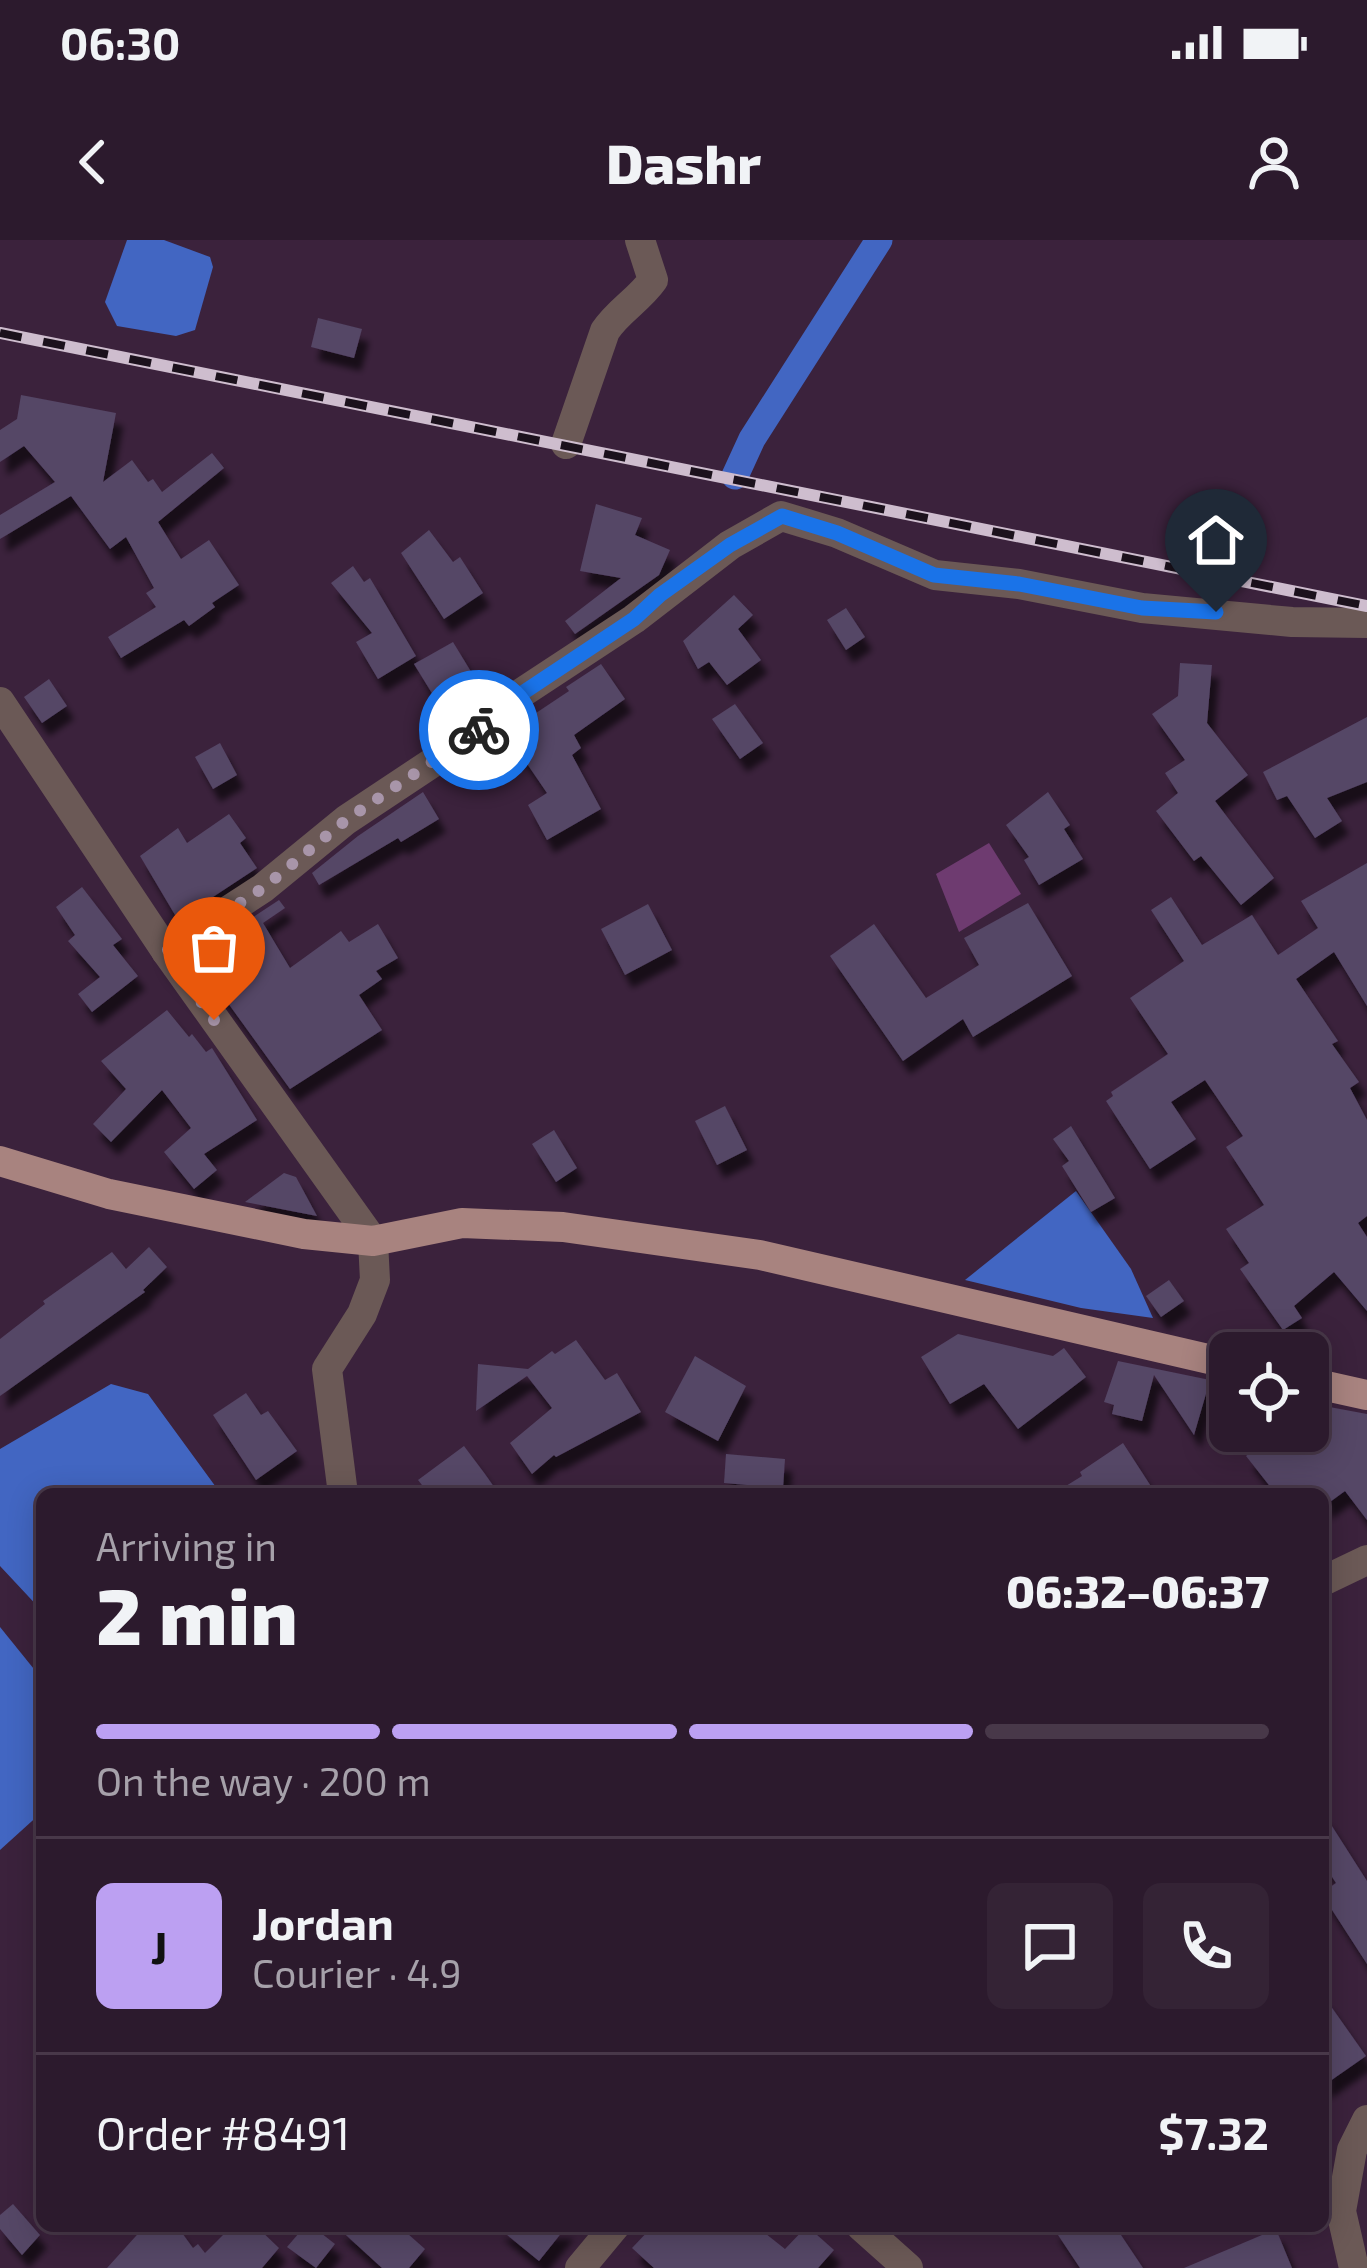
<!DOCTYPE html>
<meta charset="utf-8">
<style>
body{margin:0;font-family:"Exo 2",sans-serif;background:#342335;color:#f1f3f6;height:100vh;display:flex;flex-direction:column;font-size:45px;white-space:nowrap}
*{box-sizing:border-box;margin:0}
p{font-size:39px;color:#a6a1aa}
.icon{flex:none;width:66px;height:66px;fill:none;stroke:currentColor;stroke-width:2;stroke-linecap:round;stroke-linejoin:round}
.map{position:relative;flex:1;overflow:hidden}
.side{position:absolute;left:36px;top:1248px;width:1293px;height:744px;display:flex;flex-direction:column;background:#2c1a2d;border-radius:18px;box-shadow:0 6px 30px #0003,0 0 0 3px #483849}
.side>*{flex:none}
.tools{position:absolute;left:1209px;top:1092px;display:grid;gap:24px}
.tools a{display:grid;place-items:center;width:120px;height:120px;border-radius:18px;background:#2c1a2d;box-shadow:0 6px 30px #0003,0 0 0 3px #483849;font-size:60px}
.pin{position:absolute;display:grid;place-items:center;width:102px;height:102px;color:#fff;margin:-123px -51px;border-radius:50% 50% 50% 0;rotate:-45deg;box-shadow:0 0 12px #0007}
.pin .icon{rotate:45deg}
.courier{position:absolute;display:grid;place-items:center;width:120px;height:120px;margin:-60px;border:9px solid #1a73e8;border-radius:50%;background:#fff;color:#222;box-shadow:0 3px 15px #0007}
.head em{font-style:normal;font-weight:800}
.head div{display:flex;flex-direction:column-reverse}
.head{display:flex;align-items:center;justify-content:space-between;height:204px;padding:0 60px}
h1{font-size:78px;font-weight:800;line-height:90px}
.bar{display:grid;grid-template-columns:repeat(4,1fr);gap:18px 12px;align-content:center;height:144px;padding:0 60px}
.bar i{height:15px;border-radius:9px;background:#483849}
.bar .active{background:#bca0f2}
.bar p{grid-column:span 4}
.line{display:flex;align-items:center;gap:30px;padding:0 60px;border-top:3px solid #483849}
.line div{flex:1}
.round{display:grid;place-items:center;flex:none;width:126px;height:126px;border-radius:18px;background:#342335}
.status{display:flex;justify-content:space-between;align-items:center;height:84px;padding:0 60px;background:#2c1a2d;direction:ltr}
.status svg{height:33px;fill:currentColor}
header{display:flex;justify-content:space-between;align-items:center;height:156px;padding:0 60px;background:#2c1a2d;font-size:54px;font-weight:800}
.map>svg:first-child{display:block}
.green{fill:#6e3b70}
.water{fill:#4266c2}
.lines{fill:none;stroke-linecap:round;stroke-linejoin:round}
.canal{stroke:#4266c2;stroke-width:27}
.building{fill:#554666;filter:url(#shadow)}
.minor{stroke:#6b5956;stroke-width:30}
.major{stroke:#a8837f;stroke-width:30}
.rail-casing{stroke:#cebdce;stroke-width:12}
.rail{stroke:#1b111c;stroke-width:8;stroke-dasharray:22;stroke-linecap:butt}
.done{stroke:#a895a9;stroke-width:12;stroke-dasharray:0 21.6}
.route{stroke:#1a73e8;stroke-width:15}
</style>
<div class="status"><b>06:30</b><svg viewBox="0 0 49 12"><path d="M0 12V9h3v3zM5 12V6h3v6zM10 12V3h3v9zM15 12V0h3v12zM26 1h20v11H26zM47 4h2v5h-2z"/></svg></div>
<header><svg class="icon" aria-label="back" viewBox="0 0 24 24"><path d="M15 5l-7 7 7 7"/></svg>Dashr<svg class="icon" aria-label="person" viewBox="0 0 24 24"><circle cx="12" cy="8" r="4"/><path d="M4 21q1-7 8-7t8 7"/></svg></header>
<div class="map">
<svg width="1367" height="2028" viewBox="0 0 1367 2028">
<defs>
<filter id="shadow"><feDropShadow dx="7" dy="13" stdDeviation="3" flood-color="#0009"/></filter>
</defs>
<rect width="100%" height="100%" fill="#3b223c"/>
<!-- green -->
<polygon class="green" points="989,603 1021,654 959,692 936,634"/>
<!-- water -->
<g class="water">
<polygon points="127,0 164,0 210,17 213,27 195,90 176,96 117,86 105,62"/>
<polygon points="1076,951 1131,1029 1153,1078 1081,1068 965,1040"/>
<polygon points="111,1144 148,1154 221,1254 42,1254 42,1371 0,1326 0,1209"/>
<polygon points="0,1387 42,1439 42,1572 0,1610"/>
</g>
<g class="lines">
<!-- canal -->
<polyline class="canal" points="735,236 752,199 879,0"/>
</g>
<!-- building -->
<g class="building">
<polygon points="318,78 362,89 354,118 311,107"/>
<polygon points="21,155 116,173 103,242 132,220 148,242 153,239 162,252 212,213 224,228 158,282 181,319 209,300 239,345 212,363 215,367 189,386 184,380 121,418 108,397 156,367 146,353 154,348 126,297 110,309 71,256 0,299 0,275 55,242 24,206 0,222 0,190 17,179"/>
<polygon points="596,264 642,278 635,295 670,310 659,335 575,394 565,381 621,338 580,331"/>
<polygon points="429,290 453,322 460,317 483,353 444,379 401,313"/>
<polygon points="353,326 364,342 370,338 416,416 378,439 356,402 372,393 331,343"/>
<polygon points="734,355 753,375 738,389 761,420 727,445 709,422 698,429 683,401"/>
<polygon points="846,368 865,397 846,410 827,380"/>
<polygon points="453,402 487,458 452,486 414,424"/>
<polygon points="1180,423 1212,425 1207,483 1248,535 1215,561 1274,638 1241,665 1201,616 1194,621 1156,571 1178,553 1165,533 1185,520 1152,474 1178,456"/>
<polygon points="601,424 625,459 574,495 581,508 572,515 601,569 547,600 528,565 547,553 506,493 569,451 566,447"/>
<polygon points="49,439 67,466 42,483 24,457"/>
<polygon points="735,464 763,503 740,519 712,479"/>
<polygon points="1367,477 1367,542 1327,558 1342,581 1315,598 1287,556 1277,560 1263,532"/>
<polygon points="220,503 237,535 213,549 195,517"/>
<polygon points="423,552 439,579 401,602 398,598 319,645 312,633 358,596"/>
<polygon points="1048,552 1070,585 1064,589 1083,619 1039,645 1024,620 1029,617 1006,585"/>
<polygon points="229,574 246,598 240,603 257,628 178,680 140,616 178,588 187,603"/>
<polygon points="1367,623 1367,766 1334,712 1296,739 1338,801 1332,804 1359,842 1350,848 1367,880 1367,976 1358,983 1367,997 1367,1071 1334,1032 1294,1066 1302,1078 1283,1090 1240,1029 1249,1023 1226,989 1264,965 1226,907 1243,896 1205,840 1171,862 1196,899 1150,929 1106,861 1113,856 1111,852 1168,814 1130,758 1184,721 1151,670 1171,657 1202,705 1252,675 1278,715 1318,688 1301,661"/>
<polygon points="82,647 122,699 113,705 138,736 92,772 78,754 100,737 68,701 75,695 56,667"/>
<polygon points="279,660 285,668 263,683 290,728 341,691 349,702 378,684 398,718 376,731 382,739 359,755 382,790 290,849 194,716"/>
<polygon points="1028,663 1072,736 973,797 963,779 903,821 830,716 874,684 926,758 979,725 964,698"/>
<polygon points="648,664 672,710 625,735 601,689"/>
<polygon points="167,770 189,797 192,794 206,812 212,808 257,880 204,914 217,930 194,949 164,912 191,888 162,850 111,902 93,884 126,849 101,821"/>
<polygon points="725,866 747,910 717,925 695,881"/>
<polygon points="1071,886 1115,958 1091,972 1062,926 1069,921 1053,899"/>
<polygon points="554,890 577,928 556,942 532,904"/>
<polygon points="284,933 296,937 317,976 245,962"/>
<polygon points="149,1007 167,1027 143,1050 145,1052 0,1156 0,1099 45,1064 43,1061 112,1012 126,1029"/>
<polygon points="1169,1040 1184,1061 1161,1077 1146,1056"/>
<polygon points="958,1094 1053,1116 1064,1108 1086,1137 1018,1189 984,1144 950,1164 921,1117"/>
<polygon points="576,1100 605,1140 617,1133 641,1172 556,1217 554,1215 532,1234 510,1203 552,1168 527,1136 476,1171 478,1124 528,1129 552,1111 555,1114"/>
<polygon points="695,1116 746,1146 718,1201 665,1172"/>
<polygon points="1118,1121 1210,1140 1194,1195 1154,1135 1142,1181 1112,1174 1114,1165 1104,1162"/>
<polygon points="246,1153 261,1175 268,1171 297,1211 256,1240 213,1175"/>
<polygon points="1308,1163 1367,1174 1367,1280 1345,1251 1323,1267 1323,1254 1276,1254 1246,1216 1278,1191 1308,1191"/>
<polygon points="1123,1203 1156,1254 1053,1254 1082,1236 1080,1232"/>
<polygon points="464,1206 485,1234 499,1254 429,1254 418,1240"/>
<polygon points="726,1214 785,1219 783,1248 724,1243"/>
<polygon points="1323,1572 1367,1641 1367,1724 1323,1656 1323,1652 1336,1643 1323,1623"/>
<polygon points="1323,1755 1366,1816 1323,1846"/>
<polygon points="13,1964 40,1995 22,2015 0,1989 0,1975"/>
<polygon points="145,1986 177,1986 193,2008 198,2004 205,2013 232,1986 256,1986 279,2008 262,2028 107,2028"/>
<polygon points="305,1986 312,1986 335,2004 316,2028 287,2007"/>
<polygon points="336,1986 399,1986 425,2009 409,2028 382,2028"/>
<polygon points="496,1986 567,1986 539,2021"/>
<polygon points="653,1986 756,1986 785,2009 807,1986 834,2010 818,2028 654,2028 632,2008"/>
<polygon points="1052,1986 1115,1986 1143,2028 1080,2028"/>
<polygon points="1276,1989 1292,2028 1184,2028"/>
</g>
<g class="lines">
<!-- minor -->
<g class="minor">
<path d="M 566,204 L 605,91 C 618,71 639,60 653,40 L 640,0"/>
<polyline points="0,462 166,711 373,1001 375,1040 362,1074 327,1129 343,1254"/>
<polyline points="166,711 263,648 346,580 468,499 523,452 634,379 730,305 781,276 837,293 935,335 1019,344 1142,368 1292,382 1367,383"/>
<polyline points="1323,1341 1367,1320"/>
<polyline points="861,1986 908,2028"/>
<polyline points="580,2028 615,1986"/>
<polyline points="1354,2028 1341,1971 1352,1910 1367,1880"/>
</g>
<!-- major -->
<g class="major">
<polyline points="0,921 109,954 304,994 373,1001 462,983 563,987 760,1015 1230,1124"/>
<polyline points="1308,1142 1367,1155"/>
</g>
<defs>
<polyline id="rail" points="0,93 1367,366"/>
</defs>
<!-- rail casing -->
<use href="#rail" class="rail-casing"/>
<!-- rail -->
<use href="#rail" class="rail"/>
</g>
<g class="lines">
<!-- done -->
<polyline class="done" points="214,780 166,711 263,648 346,580 479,490"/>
<!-- route -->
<polyline class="route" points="479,490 524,452 634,379 660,355 730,305 782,276 837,293 934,335 1019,344 1142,368 1216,372"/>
</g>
</svg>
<div class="tools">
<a><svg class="icon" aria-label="locate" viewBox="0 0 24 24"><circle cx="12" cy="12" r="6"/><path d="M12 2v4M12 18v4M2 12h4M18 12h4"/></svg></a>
</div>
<div class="pin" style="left:214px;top:780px;background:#ea580c"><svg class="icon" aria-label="bag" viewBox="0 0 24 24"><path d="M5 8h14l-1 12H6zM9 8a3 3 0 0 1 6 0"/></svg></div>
<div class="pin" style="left:1216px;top:372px;background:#1f2937"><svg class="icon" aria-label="home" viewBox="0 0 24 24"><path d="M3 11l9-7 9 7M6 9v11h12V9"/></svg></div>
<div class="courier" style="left:479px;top:490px"><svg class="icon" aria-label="bike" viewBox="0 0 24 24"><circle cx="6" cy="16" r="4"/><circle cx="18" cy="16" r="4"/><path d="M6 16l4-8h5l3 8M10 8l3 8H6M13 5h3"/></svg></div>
<section class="side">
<div class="head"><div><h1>2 min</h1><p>Arriving in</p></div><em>06:32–06:37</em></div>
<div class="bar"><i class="active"></i><i class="active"></i><i class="active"></i><i></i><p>On the way · 200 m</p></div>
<div class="line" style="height:216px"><b class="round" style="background:#bca0f2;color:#111">J</b><div><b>Jordan</b><p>Courier · 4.9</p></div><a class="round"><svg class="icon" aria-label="chat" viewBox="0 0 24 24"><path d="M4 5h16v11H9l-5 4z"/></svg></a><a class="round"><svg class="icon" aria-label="phone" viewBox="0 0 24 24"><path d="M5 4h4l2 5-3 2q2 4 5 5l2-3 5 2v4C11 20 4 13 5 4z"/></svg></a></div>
<div class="line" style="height:156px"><div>Order #8491</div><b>$7.32</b></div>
</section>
</div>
